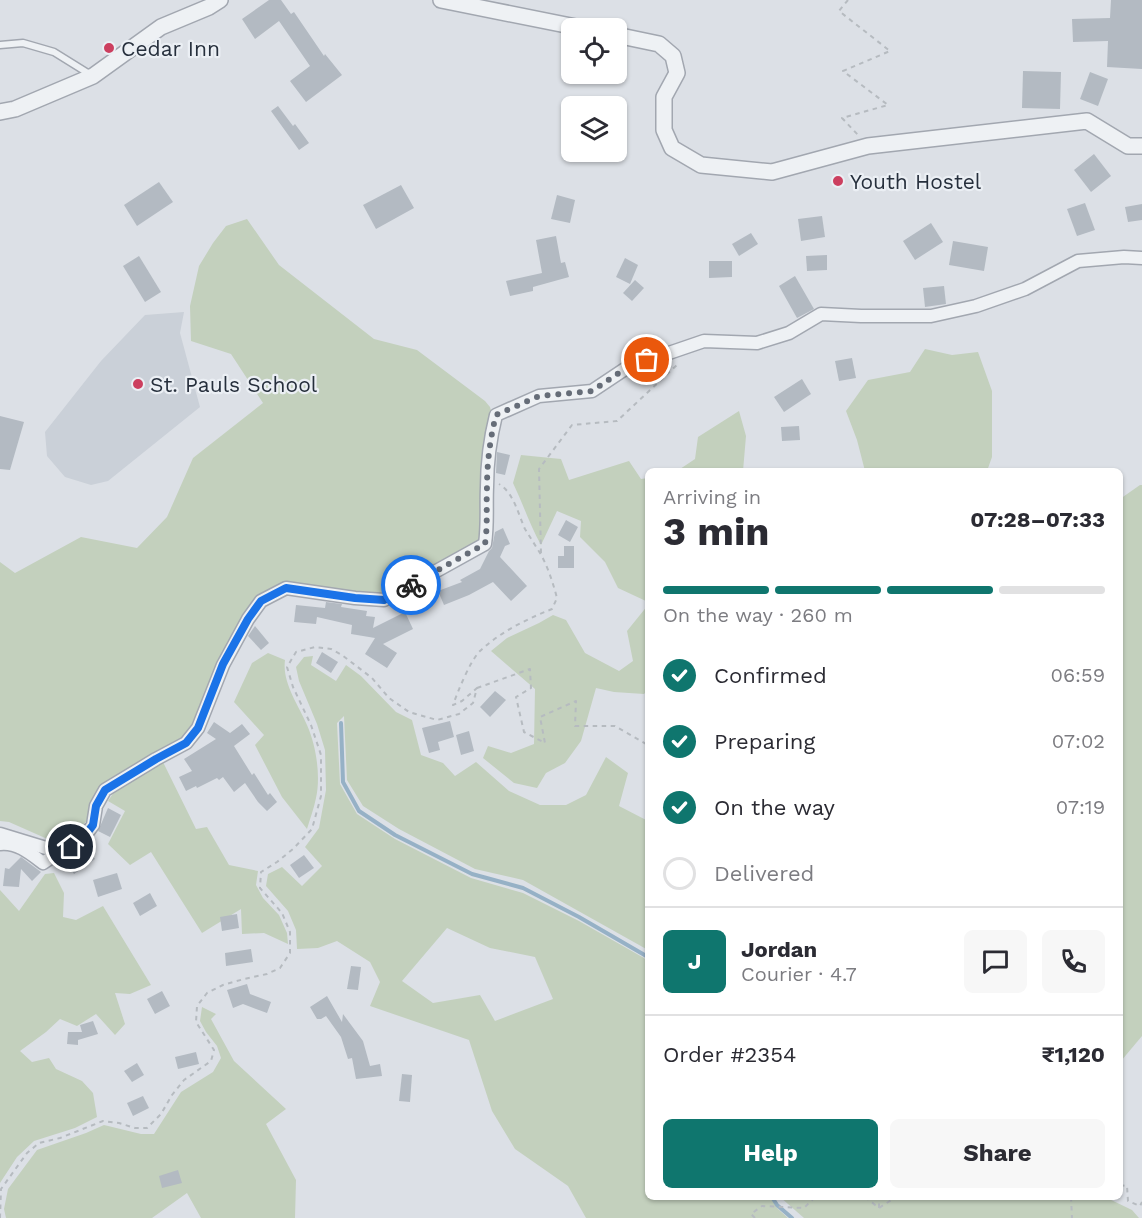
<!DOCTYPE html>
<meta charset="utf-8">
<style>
body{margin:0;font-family:"Work Sans",sans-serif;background:#f7f7f7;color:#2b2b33;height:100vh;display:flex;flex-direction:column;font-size:22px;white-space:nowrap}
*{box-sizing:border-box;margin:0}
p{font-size:20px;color:#7c7c81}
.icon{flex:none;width:33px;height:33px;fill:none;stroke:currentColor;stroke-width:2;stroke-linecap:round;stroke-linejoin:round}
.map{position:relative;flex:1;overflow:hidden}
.side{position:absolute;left:645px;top:468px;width:478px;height:732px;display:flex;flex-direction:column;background:#fff;border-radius:9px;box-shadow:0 2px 4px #0004}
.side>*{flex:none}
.fabs{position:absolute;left:561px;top:18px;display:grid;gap:12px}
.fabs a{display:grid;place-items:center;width:66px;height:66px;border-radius:9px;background:#fff;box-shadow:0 2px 4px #0004;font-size:30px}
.pin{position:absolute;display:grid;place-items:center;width:51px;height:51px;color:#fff;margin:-26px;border:3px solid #fff;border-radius:50%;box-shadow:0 2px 6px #0007}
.courier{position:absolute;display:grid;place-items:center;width:60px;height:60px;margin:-30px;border:4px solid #1a73e8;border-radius:50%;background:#fff;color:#222;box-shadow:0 2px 8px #0007}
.summary em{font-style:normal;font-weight:700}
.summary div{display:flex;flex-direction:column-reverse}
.summary{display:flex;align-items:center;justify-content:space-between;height:102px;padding:0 18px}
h1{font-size:39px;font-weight:700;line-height:45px}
.bar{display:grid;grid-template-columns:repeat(4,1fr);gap:9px 6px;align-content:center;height:72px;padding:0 18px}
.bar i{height:8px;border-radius:4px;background:#e1e1e2}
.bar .current{background:#0f766e}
.bar p{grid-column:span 4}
.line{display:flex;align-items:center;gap:15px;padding:0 18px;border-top:2px solid #e1e1e2}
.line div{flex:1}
.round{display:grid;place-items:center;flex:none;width:63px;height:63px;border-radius:9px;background:#f7f7f7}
ol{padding:0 18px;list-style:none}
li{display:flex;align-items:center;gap:18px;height:66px}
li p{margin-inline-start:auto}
li .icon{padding:6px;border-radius:50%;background:#0f766e;color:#fff;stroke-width:4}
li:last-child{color:#7c7c81}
li i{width:33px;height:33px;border:3px solid #e1e1e2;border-radius:50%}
.primary-button{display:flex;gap:12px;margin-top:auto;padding:12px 18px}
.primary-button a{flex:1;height:69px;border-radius:9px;background:#0f766e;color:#fff;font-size:24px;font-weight:700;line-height:69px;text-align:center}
.primary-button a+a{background:#f7f7f7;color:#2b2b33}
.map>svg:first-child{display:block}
.built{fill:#cad0d8}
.green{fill:#c3d0bd;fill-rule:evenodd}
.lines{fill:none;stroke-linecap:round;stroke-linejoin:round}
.stream{stroke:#96b1c6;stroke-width:4}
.building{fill:#b3bac2}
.service-casing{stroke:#a2a7b0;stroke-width:9}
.minor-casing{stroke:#a2a7b0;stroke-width:15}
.tertiary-casing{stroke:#a2a7b0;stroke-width:18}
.path{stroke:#b6bbc0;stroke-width:2;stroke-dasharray:4.5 4.5;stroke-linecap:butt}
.service{stroke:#eef1f4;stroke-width:6}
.minor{stroke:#eef1f4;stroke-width:12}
.tertiary{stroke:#eef1f4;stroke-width:15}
.done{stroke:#666d78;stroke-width:6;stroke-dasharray:0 10.8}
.route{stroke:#1a73e8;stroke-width:8}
.poi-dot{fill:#cc3f5f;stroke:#ebeff4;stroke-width:2}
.labels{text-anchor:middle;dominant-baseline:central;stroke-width:4.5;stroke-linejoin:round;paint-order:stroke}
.poi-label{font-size:21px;fill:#262f3c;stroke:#ebeff4;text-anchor:start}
</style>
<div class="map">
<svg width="1142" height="1218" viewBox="0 0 1142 1218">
<rect width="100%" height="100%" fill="#dce0e6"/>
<!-- built -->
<polygon class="built" points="184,312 180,333 200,407 108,481 91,485 65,477 47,456 45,432 101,361 145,315"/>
<!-- green -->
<g class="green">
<polygon points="247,219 279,265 374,339 417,350 485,401 490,407 492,414 484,529 477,544 386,594 374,596 287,584 246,614 219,659 209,690 194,723 181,739 102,788 89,805 88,819 72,839 61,845 9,822 0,821 0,562 15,573 81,537 137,548 167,517 193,458 263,403 231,354 191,341 190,306 199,266 213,243 226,226"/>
<polygon points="925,349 952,355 978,352 992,391 992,457 987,471 865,471 857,440 846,411 868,380 910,372"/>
<polygon points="739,411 746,436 743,471 677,471 695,459 698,437"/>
<path d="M 521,455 L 561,459 L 569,480 L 629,461 L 641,479 L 648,478 L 648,602 L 618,588 L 605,562 L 580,537 L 581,521 L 557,511 L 541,545 C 530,525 523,504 513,483 Z"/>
<polygon points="1140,485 1142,485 1142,1036 1121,1061 1120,499"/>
<polygon points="648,605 648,690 644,694 614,692 596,688 581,741 565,763 546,773 537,788 514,783 483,758 488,746 511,753 534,744 535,689 491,651 507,638 539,623 553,615 566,620 585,653 619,671 633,661 627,631"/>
<path d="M 268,653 L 285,660 C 282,683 298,704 307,725 C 316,745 321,776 316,798 C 314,808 310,819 307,829 L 282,797 L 255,745 L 264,735 L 234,702 L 252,663 Z"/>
<path d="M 313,656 L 311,665 L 336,681 L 346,665 L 361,676 L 396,712 L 412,720 L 421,755 L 443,763 L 455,776 L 476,762 L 509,791 L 540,805 L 566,805 L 586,795 L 606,757 L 628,773 L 619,806 L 648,821 L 648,950 L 523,880 L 475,869 L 399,829 L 363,806 L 347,780 L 344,716 L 337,723 L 340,784 L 357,814 L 395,839 L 471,878 L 523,893 L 579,921 L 644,958 L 648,962 L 648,1197 L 770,1197 L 778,1209 L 788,1218 L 586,1218 L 568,1186 L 515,1149 L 492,1111 L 469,1040 L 370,1006 L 380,982 L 370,962 L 337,941 L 318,948 L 297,949 L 296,930 L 288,911 L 266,886 L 268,874 L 282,867 L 302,886 L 322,866 L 305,847 L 319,828 L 326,790 L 325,750 L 317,724 L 299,681 L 296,667 L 304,657 ZM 447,928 L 490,948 L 535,957 L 553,999 L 495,1021 L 480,995 L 433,1003 L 402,981 Z"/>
<polygon points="162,760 196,829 207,827 229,865 258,871 256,885 263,898 279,915 287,933 288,944 264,933 242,934 241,909 202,933 151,852 130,865 108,844 125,811 108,801 116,789"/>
<polygon points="54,873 64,893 63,917 76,920 103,906 151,985 130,994 115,993 125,1024 115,1035 96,1014 77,1026 60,1019 46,1032 20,1051 32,1062 49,1058 56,1069 82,1081 93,1093 97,1117 75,1128 34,1141 17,1157 0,1183 0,890 19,911 45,874"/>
<polygon points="202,1007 216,1014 211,1019 234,1061 286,1109 266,1124 296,1180 295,1218 201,1218 187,1193 152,1218 6,1218 4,1209 8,1189 37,1150 86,1133 104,1125 141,1134 154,1134 181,1092 213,1072 221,1058 217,1046 206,1032 200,1021"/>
<polygon points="780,1197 1105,1197 1132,1210 1139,1218 804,1218"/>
</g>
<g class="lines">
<!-- stream -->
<g class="stream">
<polyline points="341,723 343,782 359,811 395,835 472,874 523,888 579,917 648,957"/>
<polyline points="772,1197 777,1205 792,1218"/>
</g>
</g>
<!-- building -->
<g class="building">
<polygon points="269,0 281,0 291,14 294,12 324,56 325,54 342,75 306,102 290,81 310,66 279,21 255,39 242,19"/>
<polygon points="1111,0 1142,0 1142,69 1107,67 1108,41 1073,42 1072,19 1110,18"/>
<polygon points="1023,71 1061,72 1060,109 1022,108"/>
<polygon points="1090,72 1108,79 1098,106 1080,99"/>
<polygon points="278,106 293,126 295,124 309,143 299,150 271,111"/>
<polygon points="1094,154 1111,176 1091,192 1074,170"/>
<polygon points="159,182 173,202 137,226 124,205"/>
<polygon points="401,185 414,208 376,229 363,205"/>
<polygon points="557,195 575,200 570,223 551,219"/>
<polygon points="1085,203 1095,230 1077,236 1067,209"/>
<polygon points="1142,204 1142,220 1128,222 1125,207"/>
<polygon points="822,216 825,237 801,241 798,219"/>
<polygon points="931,223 943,242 915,260 903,241"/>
<polygon points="751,233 758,244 739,256 732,244"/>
<polygon points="556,236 561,263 565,262 569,277 533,287 533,291 510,296 506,281 542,273 536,240"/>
<polygon points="953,241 988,247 984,271 949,265"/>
<polygon points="827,255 827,270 807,271 806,256"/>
<polygon points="139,256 161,292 145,302 123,266"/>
<polygon points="625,258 638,265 630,284 616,277"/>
<polygon points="709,261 732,261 732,277 709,278"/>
<polygon points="795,276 814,309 797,318 779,286"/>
<polygon points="635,280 644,288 632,301 623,293"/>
<polygon points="944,286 946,304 925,307 923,288"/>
<polygon points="852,358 856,378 839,381 835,361"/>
<polygon points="802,379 811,394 784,412 774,397"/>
<polygon points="0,416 24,422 10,470 0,469"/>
<polygon points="799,426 800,440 782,441 781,427"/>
<polygon points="497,452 510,455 505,475 496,473"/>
<polygon points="566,520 578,527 570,542 558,535"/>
<polygon points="503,528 510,544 505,546 500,557 527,586 511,601 493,582 469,595 444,605 438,591 462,582 460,580 480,569 489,551 492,548 495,532"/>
<polygon points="564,546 574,546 574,568 558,568 558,556 564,556"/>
<polygon points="326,602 342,604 341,607 367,611 366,616 375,617 373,628 405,612 413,629 383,644 397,653 387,668 365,654 375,638 351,634 352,625 317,617 316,624 294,622 296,605 325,608"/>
<polygon points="255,626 269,643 261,650 248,636"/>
<polygon points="322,652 338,662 331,673 316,663"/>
<polygon points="495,691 506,700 490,717 480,707"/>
<polygon points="450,721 454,737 438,742 440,750 429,753 422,728"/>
<polygon points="214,722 230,733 242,724 250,734 234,746 252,775 254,773 268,795 270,793 277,802 267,811 258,802 245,783 234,792 223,777 219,780 217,778 197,788 196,786 186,791 179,777 192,771 184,759 216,739 207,733"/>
<polygon points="469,731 474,751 461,755 456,735"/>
<polygon points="108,808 121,815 110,837 98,831"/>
<polygon points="86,846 95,859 74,874 65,860"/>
<polygon points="304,855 314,868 299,878 290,865"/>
<polygon points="21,857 41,872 32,881 21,869 19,887 3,886 5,868 9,869"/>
<polygon points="117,873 122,889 98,897 93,880"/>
<polygon points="150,893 157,906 140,916 133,903"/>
<polygon points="237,914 239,928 222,931 220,917"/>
<polygon points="251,949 253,962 226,966 225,953"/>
<polygon points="351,966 361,967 358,990 347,989"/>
<polygon points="247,984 250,994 271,1002 267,1013 243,1004 233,1008 227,990"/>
<polygon points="162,991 170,1006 155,1014 147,999"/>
<polygon points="327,996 342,1022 343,1014 363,1041 370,1066 380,1064 382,1076 356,1079 352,1058 348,1059 341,1037 326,1016 321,1019 317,1019 310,1007"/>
<polygon points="93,1021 98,1034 78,1040 78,1045 67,1044 68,1032 82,1032 80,1025"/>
<polygon points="196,1052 199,1064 178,1069 175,1057"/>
<polygon points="137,1063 144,1075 132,1082 124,1071"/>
<polygon points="402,1074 412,1075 410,1102 399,1101"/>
<polygon points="143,1096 149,1108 133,1116 127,1103"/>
<polygon points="178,1170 182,1183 162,1188 159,1176"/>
</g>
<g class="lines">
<defs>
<polyline id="service" points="0,45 23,43 54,52 91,75"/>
<g id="minor">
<path d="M 0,834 L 59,852 L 71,847 L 84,837 L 93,825 L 96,806 L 105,790 L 156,759 L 186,743 L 198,728 L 223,665 L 248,619 L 261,601 L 286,588 L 355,598 L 384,600 L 485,544 C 488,523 486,507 487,487 C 487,463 490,439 496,415 L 539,396 L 592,391 L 628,367 L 704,341 L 757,343 L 789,333 L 821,314 L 861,316 L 931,316 L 976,306 L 1025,289 L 1078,261 L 1124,257 L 1142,258"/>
<path d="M 0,844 C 17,842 30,853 43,863 L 59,852"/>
</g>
<g id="tertiary">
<polyline points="441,0 581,28"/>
<polyline points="616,35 659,44 673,56 677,73 664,97 664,130 672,148 701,165 772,172 868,146 1087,121 1128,146 1142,146"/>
<polyline points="0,112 15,109 93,76 161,27 209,7 220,0"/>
</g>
</defs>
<!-- service casing -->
<use href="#service" class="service-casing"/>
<!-- minor casing -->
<use href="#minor" class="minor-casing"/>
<!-- tertiary casing -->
<use href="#tertiary" class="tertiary-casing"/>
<!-- path -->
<g class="path">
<polyline points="848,0 839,11 890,51 843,71 888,105 842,118 858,135"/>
<polyline points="541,553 539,469 572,425 617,421 678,364"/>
<polyline points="477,688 530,669 531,688 516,697 524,732 545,743 540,717 576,701 575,726 615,726 648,745"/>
<polyline points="1120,1185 1127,1186 1128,1201 1140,1206 1142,1202"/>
<polyline points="865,1197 879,1208 896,1197"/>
<polyline points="1071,1197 1072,1218"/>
<polyline points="879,1208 879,1197"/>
<path d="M 0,1218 L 1,1189 L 27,1153 L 39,1143 L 60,1138 L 103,1121 L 119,1123 L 135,1128 L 147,1128 L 161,1114 L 172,1095 L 184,1080 L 211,1061 L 214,1050 L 196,1022 L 197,1006 L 207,993 L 223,985 L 244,979 L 267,974 L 280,968 L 290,953 L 290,932 L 282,913 L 260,888 L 261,872 L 277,862 L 293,849 L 312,829 L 321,796 L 321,755 L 311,725 L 293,687 L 287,667 L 296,652 L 315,647 L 331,649 L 342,655 L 372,678 L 389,698 L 409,712 L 437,720 L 459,714 L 473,703 L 477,688 L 462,701 L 453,705 C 458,691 470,661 480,651 C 500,632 527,619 552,609 L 557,598 C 553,583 548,567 540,553 C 535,545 530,537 525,529 C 518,514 514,493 499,484"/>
<polyline points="755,1218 751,1214 762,1206 804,1208 815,1197"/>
</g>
<!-- service -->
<use href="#service" class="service"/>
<!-- minor -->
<use href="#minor" class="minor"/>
<!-- tertiary -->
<use href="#tertiary" class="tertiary"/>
</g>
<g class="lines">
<!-- done -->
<path class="done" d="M 411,585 L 485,544 C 488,523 486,507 487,487 C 487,463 490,439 496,415 L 539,396 L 592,391 L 628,367 L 647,360"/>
<!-- route -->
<polyline class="route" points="71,847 84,837 93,825 96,806 105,790 156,759 186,743 198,728 223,664 248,619 261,601 286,588 355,598 384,600 411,585"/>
</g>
<!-- markers -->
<g class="poi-dot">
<circle cx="109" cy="48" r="6"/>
<circle cx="838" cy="181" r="6"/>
<circle cx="138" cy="384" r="6"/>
</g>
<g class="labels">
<!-- poi labels -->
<g class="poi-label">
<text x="121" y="48">Cedar Inn</text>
<text x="850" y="181">Youth Hostel</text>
<text x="150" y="384">St. Pauls School</text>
</g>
</g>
</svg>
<div class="fabs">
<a><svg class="icon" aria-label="locate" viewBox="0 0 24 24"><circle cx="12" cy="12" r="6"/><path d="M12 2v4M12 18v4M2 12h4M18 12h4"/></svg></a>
<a><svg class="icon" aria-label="layers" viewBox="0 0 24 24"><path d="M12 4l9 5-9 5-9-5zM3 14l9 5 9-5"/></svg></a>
</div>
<div class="pin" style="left:647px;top:360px;background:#ea580c"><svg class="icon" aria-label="bag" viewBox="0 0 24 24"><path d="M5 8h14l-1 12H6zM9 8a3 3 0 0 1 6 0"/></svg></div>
<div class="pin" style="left:71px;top:847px;background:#1f2937"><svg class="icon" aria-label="home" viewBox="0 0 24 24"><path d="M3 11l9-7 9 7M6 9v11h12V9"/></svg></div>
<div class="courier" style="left:411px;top:585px"><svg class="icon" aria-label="bike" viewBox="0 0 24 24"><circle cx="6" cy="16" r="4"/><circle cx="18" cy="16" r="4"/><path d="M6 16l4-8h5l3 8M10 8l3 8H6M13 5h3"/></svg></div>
<section class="side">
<div class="summary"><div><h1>3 min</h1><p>Arriving in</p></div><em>07:28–07:33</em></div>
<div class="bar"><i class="current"></i><i class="current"></i><i class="current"></i><i></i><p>On the way · 260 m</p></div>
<ol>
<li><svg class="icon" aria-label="check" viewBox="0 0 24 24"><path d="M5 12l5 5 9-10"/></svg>Confirmed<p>06:59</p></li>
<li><svg class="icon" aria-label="check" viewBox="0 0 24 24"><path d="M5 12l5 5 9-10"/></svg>Preparing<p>07:02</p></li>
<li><svg class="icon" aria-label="check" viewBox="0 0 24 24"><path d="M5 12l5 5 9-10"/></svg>On the way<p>07:19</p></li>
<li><i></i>Delivered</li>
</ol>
<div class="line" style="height:108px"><b class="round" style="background:#0f766e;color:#fff">J</b><div><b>Jordan</b><p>Courier · 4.7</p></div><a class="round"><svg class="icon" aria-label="chat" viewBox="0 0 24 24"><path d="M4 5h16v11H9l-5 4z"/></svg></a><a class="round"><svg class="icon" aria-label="phone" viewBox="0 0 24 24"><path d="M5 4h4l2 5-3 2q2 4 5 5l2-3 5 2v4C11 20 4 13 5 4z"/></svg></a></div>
<div class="line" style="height:78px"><div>Order #2354</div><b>₹1,120</b></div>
<div class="primary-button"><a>Help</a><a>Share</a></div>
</section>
</div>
